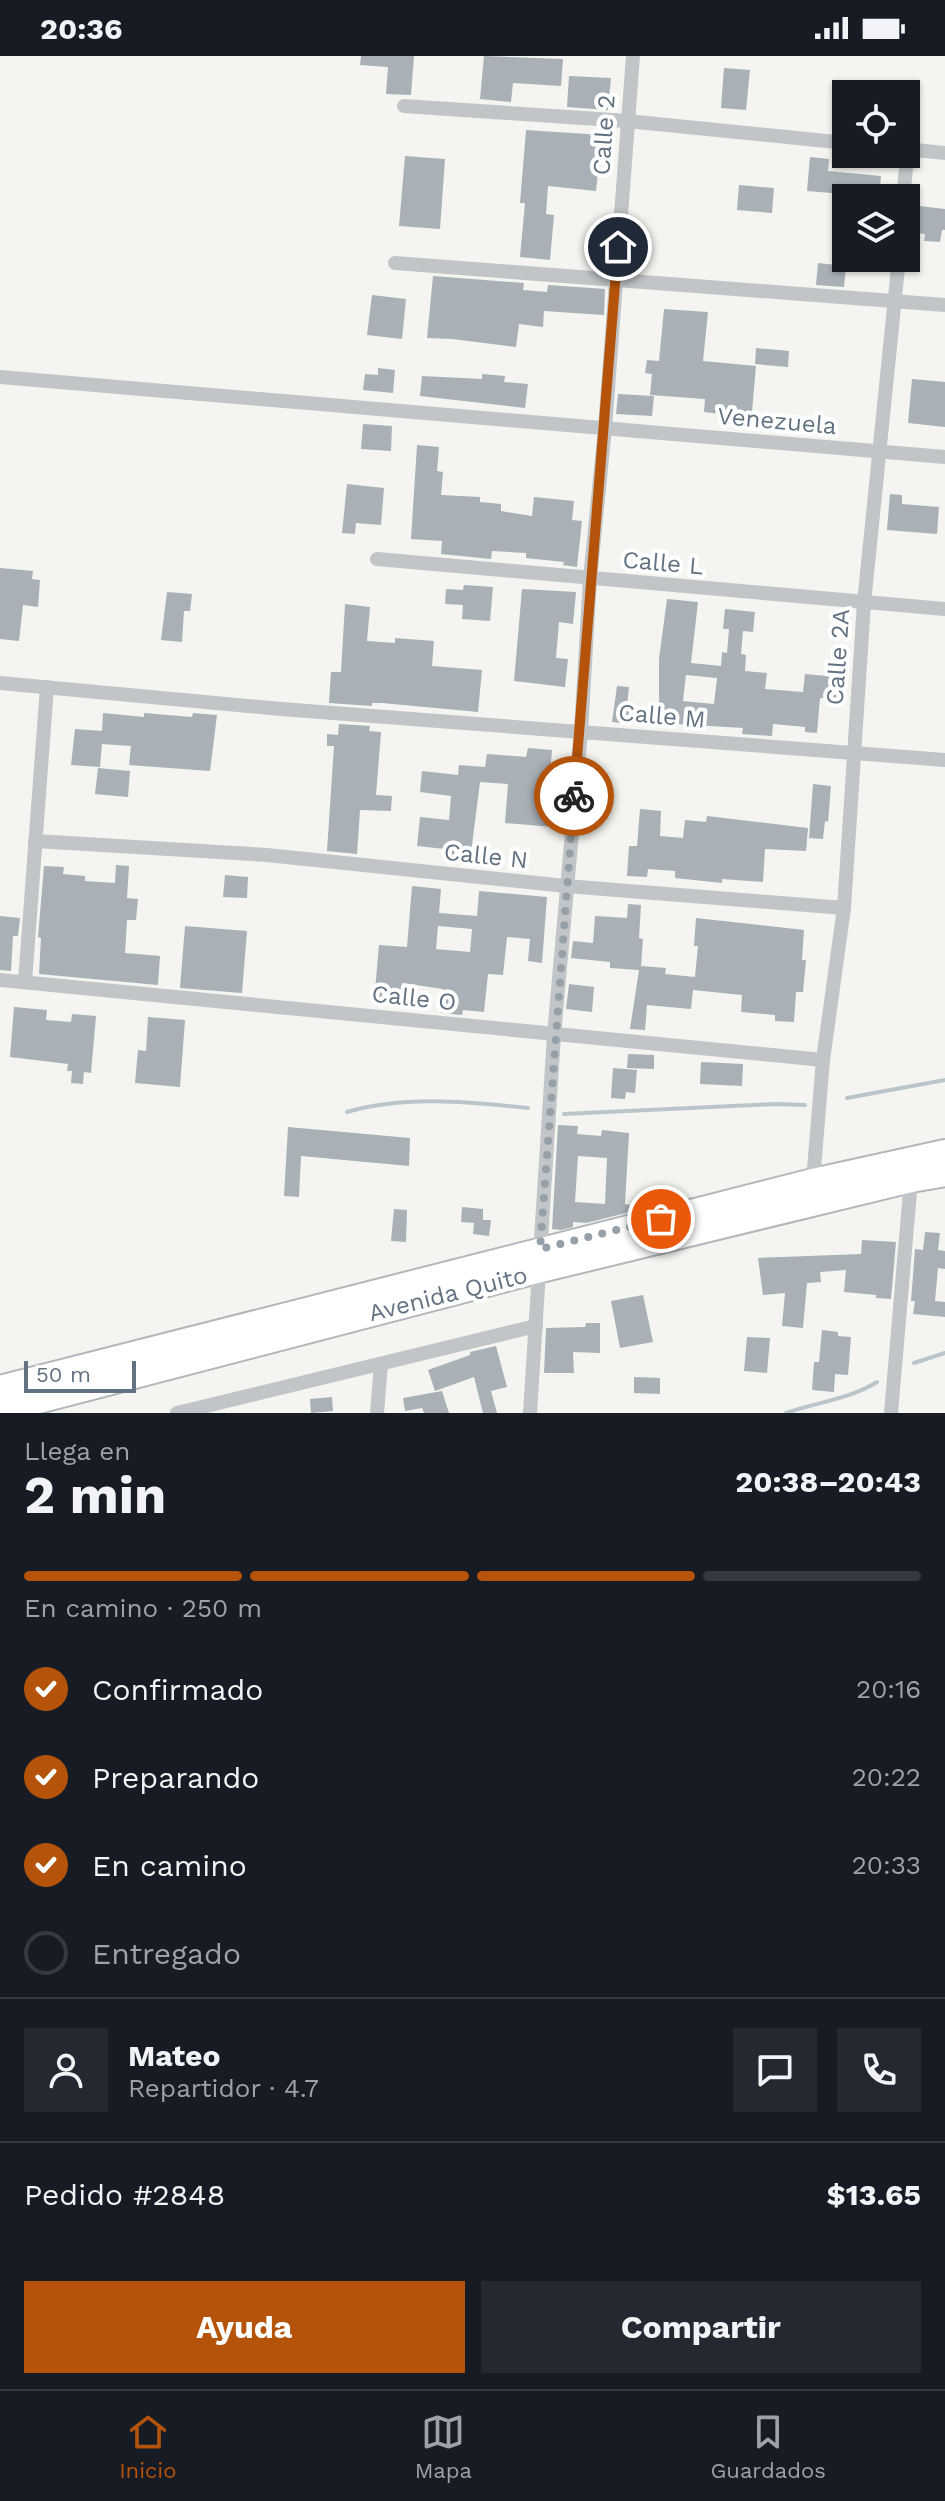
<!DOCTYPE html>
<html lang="es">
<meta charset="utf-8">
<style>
body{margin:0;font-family:"Work Sans",sans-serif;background:#242831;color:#f1f3f6;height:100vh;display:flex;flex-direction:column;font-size:30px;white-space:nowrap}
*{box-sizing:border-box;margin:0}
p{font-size:26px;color:#9ea1a6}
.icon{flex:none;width:44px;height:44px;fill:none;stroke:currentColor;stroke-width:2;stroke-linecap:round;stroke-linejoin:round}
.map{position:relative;height:1357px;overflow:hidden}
.sheet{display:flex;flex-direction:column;background:#171b24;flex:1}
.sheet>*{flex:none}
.buttons{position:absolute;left:832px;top:24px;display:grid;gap:16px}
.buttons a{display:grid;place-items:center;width:88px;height:88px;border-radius:0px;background:#171b24;box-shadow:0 2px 6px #0004;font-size:40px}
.scale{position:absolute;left:24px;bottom:20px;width:112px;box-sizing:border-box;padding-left:8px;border:4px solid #627282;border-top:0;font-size:22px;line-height:28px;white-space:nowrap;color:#627282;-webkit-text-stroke:6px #fff;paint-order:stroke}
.pin{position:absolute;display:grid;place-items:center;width:68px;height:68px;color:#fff;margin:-34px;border:4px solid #fff;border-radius:50%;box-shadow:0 2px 8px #0007}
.courier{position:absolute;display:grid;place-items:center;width:80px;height:80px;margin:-40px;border:6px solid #b45309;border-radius:50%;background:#fff;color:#222;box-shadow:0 2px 10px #0007}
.summary em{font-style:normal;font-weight:700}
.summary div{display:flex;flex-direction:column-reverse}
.summary{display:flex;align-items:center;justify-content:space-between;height:136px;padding:0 24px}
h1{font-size:52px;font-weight:700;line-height:60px}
.bar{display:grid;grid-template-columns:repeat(4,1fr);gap:12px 8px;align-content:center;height:96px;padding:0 24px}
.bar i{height:10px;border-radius:6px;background:#363941}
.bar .current{background:#b45309}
.bar p{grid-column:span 4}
.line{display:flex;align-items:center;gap:20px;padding:0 24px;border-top:2px solid #363941}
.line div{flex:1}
.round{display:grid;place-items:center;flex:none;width:84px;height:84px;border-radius:0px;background:#242831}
ol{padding:0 24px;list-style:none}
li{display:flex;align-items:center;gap:24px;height:88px}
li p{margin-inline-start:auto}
li .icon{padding:8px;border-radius:50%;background:#b45309;color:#fff;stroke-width:4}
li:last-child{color:#9ea1a6}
li i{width:44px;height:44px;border:4px solid #363941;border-radius:50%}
.action{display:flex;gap:16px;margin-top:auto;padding:16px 24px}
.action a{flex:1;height:92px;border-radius:0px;background:#b45309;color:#fff;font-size:32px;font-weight:700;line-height:92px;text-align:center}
.action a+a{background:#242831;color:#f1f3f6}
.status{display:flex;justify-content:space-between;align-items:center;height:56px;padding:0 40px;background:#171b24;direction:ltr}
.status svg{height:22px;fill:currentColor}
.tabs{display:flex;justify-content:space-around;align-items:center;height:112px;border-top:2px solid #363941;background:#171b24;font-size:22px;color:#9ea1a6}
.tabs a{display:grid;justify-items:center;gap:4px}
.tabs .current{color:#b45309}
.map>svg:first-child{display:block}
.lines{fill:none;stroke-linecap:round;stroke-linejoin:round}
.stream{stroke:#bac5cb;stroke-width:4}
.building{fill:#a9b1b7;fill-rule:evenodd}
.trunk-casing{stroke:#b4b7ba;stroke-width:28}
.minor{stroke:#c1c5c8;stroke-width:14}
.trunk{stroke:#fff;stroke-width:24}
.done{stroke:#95a0a8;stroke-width:8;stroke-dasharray:0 14.4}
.route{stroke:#b45309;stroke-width:10}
.labels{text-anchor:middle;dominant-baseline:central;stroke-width:8;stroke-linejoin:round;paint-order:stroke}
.street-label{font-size:24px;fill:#627282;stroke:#fff}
</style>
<div class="status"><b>20:36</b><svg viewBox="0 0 49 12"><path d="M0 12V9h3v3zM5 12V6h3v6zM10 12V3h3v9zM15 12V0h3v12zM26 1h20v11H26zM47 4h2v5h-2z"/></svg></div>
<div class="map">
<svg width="945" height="1357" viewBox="0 0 945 1357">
<rect width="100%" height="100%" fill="#f4f4f0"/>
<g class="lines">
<!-- stream -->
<g class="stream">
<polyline points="847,1042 945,1024"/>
<path d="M 347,1056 C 405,1039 469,1046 528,1052"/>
<polyline points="564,1058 776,1048 805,1049"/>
<polyline points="914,1307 945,1297"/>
<path d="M 786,1357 C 817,1346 850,1343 877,1326"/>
</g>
</g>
<!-- building -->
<g class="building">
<polygon points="361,0 414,0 411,39 386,38 388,11 360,9"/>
<polygon points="484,0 563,3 561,30 513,27 511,46 480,43"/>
<polygon points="724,12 750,14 746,54 721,52"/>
<polygon points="569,20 611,22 608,54 567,51"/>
<polygon points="526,74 602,79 596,135 548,130 546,158 554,159 550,204 520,201 525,147 520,147"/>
<polygon points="405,100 445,103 440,173 399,170"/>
<polygon points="810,101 829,103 828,115 881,120 879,142 844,142 844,138 807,135"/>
<polygon points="739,129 774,132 772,157 737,154"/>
<polygon points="911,149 945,153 945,174 942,174 940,186 924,185 925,178 915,177 916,170 909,169"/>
<polygon points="818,207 846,210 844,231 816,229"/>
<polygon points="433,220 524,227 523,234 547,236 548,229 605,233 604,259 544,255 543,271 519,268 516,291 452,283 427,282"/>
<polygon points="372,239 406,243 402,283 367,279"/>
<polygon points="664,253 708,256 703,305 756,310 751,367 721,365 721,358 704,356 705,343 650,339 652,318 645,317 647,304 659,305"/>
<polygon points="756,292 789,295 788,311 755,308"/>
<polygon points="378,312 395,314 393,337 363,334 365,318 378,319"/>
<polygon points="482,318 505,320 504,326 528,328 525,352 420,340 422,320 482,323"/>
<polygon points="912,323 945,326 945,371 908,367"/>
<polygon points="618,338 654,340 652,360 616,358"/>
<polygon points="363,368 392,370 391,395 361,393"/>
<polygon points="417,389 439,391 437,415 443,416 441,439 480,441 480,446 501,448 501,455 532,460 534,441 574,445 572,464 582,465 577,511 563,509 564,506 526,502 526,497 492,495 491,503 441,498 442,485 411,483"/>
<polygon points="347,428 384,432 381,469 356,467 355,478 342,477"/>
<polygon points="890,438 902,439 902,448 939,451 937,478 887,474"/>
<polygon points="0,512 33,515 32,523 40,524 38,551 23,549 19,585 0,583"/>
<polygon points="464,529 493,531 490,565 462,563 463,549 445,548 446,533 463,534"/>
<polygon points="522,533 576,536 573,568 559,566 556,602 568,603 565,631 514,625"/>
<polygon points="167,536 192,538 190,555 184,555 182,586 161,584"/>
<path d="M 667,543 L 698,546 L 691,607 L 721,610 L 722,596 L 727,597 L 729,573 L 723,573 L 725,553 L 755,556 L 753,576 L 743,575 L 741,598 L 746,599 L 745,615 L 767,617 L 765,633 L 803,636 L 805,618 L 838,621 L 836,643 L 820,642 L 817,677 L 805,676 L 805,671 L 773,668 L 772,680 L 742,678 L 743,672 L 659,667 L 659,603 ZM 686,619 L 717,622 L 714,648 L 683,645 Z"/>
<polygon points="345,548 370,551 367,585 395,587 395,582 434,585 432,610 482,614 478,656 382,647 372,647 372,650 329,647 331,616 341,616"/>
<polygon points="617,630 629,631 627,650 632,651 630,668 612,666"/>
<polygon points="103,657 144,661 144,657 192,661 193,657 217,659 210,715 129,709 131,690 102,688 100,711 71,709 75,673 102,675"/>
<polygon points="339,668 370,670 369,675 381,676 376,739 392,740 391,755 360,754 357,798 327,795 334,690 327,690 327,678 338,679"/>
<polygon points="528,692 552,694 549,731 563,732 562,748 556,748 554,771 505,767 508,728 480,726 470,805 444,802 445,793 417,790 420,761 449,764 451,740 420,736 422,715 458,719 459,709 485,711 487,698 526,701"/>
<polygon points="98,712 130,715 128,741 95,738"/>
<polygon points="813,728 831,730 828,766 825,765 823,783 809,782"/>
<polygon points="640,753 661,755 660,780 683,782 685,764 706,766 707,760 808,772 806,795 765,793 763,826 722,823 722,827 675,822 675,815 648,813 647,821 627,820 629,790 637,790"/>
<polygon points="116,809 129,810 127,842 138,843 136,864 127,864 125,897 160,900 158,929 39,918 41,882 38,881 44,810 64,811 63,818 85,820 85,825 115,827"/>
<polygon points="225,819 248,821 247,842 223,841"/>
<path d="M 412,830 L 441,833 L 439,857 L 477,860 L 479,835 L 547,841 L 542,907 L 528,905 L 530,883 L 507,881 L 503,919 L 488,918 L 484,956 L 463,954 L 462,959 L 441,957 L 443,933 L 402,927 L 400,948 L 374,946 L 379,889 L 407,891 ZM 438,870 L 472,873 L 470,896 L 436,893 Z"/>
<polygon points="628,848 641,849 639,882 643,883 641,910 666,912 665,918 695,921 698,890 694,890 696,862 804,874 802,904 806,904 803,936 796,936 794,966 775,965 775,959 741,956 742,939 693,934 691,953 647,949 645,974 630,973 639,914 610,912 610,906 571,902 573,885 593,887 595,860 627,862"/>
<polygon points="0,860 20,862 18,880 13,880 11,915 0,914"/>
<polygon points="185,870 247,875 242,937 180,932"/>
<polygon points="569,928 594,931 592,956 566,953"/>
<polygon points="14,951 47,954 46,964 71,966 72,958 96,960 91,1017 84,1016 83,1028 71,1027 72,1015 67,1015 68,1008 10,1001"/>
<polygon points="148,961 185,964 180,1031 135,1027 138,994 146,995"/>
<polygon points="628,998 654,999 654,1013 627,1012"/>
<polygon points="701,1006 743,1008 742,1030 700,1028"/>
<polygon points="613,1012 637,1014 635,1037 626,1036 625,1043 611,1042"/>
<path d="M 558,1069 L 578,1070 L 577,1078 L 601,1080 L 602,1074 L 629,1077 L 625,1148 L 631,1149 L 630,1156 L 586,1167 L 573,1166 L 573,1171 L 561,1174 L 552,1173 ZM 578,1100 L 607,1102 L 605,1148 L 575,1146 Z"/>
<polygon points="288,1071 410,1082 409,1110 301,1100 299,1141 284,1140"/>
<polygon points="462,1151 483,1153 483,1164 491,1164 489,1180 473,1178 474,1167 461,1166"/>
<polygon points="394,1153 407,1154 406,1186 391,1185"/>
<polygon points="925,1176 940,1177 938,1194 945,1195 945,1213 938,1212 935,1245 945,1246 945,1261 913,1258 915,1245 911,1245 915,1193 923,1194"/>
<polygon points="862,1184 896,1186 891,1243 876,1242 876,1239 844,1236 846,1214 820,1216 821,1226 807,1227 803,1272 782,1270 785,1237 763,1239 758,1202 861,1198"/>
<polygon points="643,1239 653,1286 620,1292 611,1245"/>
<polygon points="586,1267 600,1267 600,1297 573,1296 574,1317 544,1317 546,1272 585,1271"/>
<polygon points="822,1274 838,1276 838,1280 851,1281 848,1319 835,1318 834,1336 812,1334 814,1306 819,1306"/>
<polygon points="747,1281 770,1282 767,1317 744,1315"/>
<polygon points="496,1290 507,1331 491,1335 497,1357 483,1357 474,1321 435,1335 428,1314 470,1299 470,1296"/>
<polygon points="634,1321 660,1322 660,1338 634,1337"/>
<polygon points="442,1335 449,1357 424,1357 422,1352 405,1355 403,1342"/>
<polygon points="332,1341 333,1355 311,1357 310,1343"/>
</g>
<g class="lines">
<defs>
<g id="trunk">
<polyline points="0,1332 813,1125 945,1096"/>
<polyline points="0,1355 537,1215 911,1124 945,1118"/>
</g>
</defs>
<!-- trunk casing -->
<use href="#trunk" class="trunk-casing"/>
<!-- minor -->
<g class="minor">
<polyline points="404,50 627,65 846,87"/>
<polyline points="906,93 945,97"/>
<polyline points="903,142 908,93"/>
<polyline points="395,207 945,249"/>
<polyline points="0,321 945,401"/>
<polyline points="377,503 945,553"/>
<polyline points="0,627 281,653 945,704"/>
<polyline points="35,785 267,799 566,830 844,852"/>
<polyline points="0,924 823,1004"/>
<polyline points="25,926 47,631"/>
<polyline points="813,1125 823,1004 844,852 864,547 899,202"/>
<polyline points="177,1357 536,1270"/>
<polyline points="377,1357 381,1308"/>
<polyline points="530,1357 554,979 581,675 590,523 605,372 633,0"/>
<polyline points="891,1357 911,1124"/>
</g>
<!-- trunk -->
<use href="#trunk" class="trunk"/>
</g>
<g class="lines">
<!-- done -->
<polyline class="done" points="574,740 540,1193 661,1163"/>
<!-- route -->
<polyline class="route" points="574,740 618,191"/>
</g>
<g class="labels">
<!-- street labels -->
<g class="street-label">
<text transform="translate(604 79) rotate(-86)">Calle 2</text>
<text transform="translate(777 365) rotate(5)">Venezuela</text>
<text transform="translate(663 507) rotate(5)">Calle L</text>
<text transform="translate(838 601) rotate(-86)">Calle 2A</text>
<text transform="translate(662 660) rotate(5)">Calle M</text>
<text transform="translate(486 800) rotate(6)">Calle N</text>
<text transform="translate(414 942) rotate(6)">Calle O</text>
<text transform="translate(448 1238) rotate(-14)">Avenida Quito</text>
</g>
</g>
</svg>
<div class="buttons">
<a><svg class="icon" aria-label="locate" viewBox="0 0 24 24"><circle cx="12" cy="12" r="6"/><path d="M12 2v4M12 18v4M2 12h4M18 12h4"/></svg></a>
<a><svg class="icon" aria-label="layers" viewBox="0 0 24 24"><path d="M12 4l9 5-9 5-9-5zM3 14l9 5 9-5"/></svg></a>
</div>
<div class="scale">50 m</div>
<div class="pin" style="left:661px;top:1163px;background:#ea580c"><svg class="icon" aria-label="bag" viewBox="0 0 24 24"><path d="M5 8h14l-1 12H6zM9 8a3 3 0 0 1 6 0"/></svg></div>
<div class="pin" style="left:618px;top:191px;background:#1f2937"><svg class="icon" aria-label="home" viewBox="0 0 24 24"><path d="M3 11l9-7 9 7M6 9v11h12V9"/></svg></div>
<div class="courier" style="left:574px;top:740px"><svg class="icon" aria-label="bike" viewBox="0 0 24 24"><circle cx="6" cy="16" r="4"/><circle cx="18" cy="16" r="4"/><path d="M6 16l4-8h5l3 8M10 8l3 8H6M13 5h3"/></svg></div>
</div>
<section class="sheet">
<div class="summary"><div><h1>2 min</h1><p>Llega en</p></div><em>20:38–20:43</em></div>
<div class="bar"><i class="current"></i><i class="current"></i><i class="current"></i><i></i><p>En camino · 250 m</p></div>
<ol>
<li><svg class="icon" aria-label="check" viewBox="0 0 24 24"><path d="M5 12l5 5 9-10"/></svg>Confirmado<p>20:16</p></li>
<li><svg class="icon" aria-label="check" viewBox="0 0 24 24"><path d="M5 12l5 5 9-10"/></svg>Preparando<p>20:22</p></li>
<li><svg class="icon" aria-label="check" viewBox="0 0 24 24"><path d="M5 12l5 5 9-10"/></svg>En camino<p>20:33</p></li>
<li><i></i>Entregado</li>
</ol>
<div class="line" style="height:144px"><a class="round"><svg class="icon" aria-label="person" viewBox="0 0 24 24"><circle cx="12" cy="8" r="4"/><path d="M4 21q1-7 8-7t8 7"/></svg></a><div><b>Mateo</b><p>Repartidor · 4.7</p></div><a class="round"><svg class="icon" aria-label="chat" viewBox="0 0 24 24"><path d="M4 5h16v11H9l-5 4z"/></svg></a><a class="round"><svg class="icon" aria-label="phone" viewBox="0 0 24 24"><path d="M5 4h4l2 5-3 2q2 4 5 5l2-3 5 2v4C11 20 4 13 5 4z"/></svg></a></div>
<div class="line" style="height:104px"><div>Pedido #2848</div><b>$13.65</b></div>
<div class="action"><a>Ayuda</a><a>Compartir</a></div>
</section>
<nav class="tabs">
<a class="current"><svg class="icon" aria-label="home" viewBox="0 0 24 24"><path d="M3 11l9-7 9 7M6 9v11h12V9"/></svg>Inicio</a>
<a><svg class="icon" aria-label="map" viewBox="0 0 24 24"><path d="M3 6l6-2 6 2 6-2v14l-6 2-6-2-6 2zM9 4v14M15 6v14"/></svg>Mapa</a>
<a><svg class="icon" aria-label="saved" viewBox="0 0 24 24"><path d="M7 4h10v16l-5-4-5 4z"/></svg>Guardados</a>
</nav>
